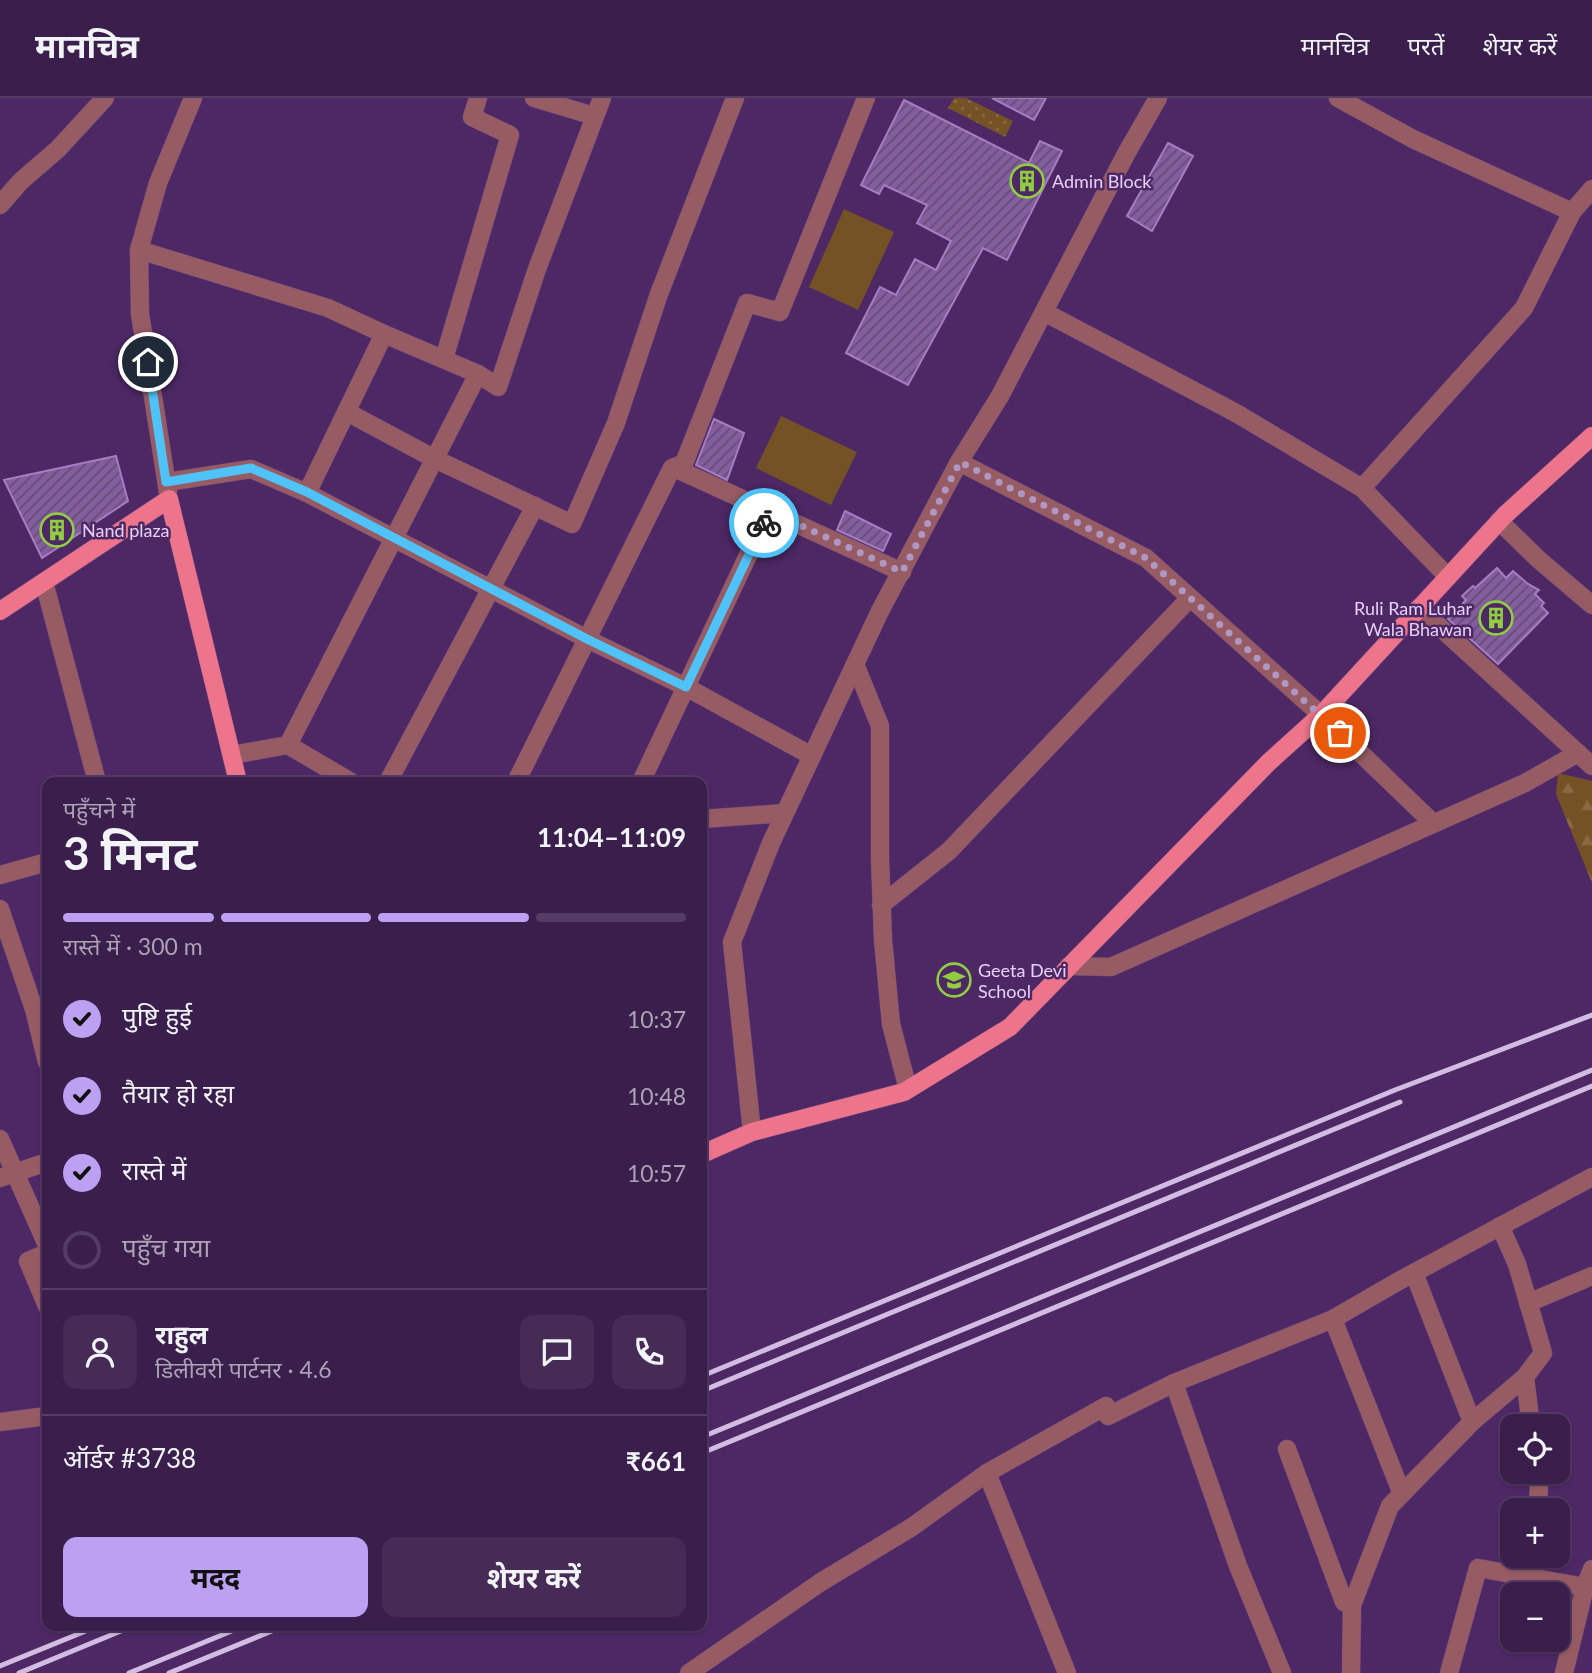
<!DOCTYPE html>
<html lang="hi">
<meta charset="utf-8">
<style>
body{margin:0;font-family:Lato,"Noto Sans Devanagari",sans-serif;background:#452b56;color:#f1f3f6;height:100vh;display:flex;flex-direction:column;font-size:26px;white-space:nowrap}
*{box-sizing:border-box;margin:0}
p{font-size:23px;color:#aba2b5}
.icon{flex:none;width:38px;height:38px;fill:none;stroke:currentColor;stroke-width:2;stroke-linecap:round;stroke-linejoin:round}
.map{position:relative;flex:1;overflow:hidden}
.details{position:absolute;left:42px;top:679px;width:665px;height:854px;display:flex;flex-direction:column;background:#3a1e4c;border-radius:14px;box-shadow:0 2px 5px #0004,0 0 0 2px #543c64}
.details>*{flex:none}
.tools{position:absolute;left:1500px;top:1316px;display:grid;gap:14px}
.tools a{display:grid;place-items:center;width:70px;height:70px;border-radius:14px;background:#3a1e4c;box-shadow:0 2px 5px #0004,0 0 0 2px #543c64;font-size:35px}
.pin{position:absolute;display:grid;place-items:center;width:60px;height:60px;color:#fff;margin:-30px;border:4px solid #fff;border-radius:50%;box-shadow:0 2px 7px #0007}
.courier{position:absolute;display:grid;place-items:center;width:70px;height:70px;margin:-35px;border:5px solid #4fc3f7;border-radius:50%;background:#fff;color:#222;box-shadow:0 2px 9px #0007}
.summary em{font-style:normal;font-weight:700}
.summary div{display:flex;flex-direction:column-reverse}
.summary{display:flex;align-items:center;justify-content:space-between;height:119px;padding:0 21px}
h1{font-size:46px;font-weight:700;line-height:52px}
.bar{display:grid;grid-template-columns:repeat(4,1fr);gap:10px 7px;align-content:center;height:84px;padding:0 21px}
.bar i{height:9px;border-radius:5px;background:#543c64}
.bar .current{background:#bca0f2}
.bar p{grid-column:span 4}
.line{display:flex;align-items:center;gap:18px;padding:0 21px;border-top:2px solid #543c64}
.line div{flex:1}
.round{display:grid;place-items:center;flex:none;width:74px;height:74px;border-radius:14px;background:#452b56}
ol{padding:0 21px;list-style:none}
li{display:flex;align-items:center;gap:21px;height:77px}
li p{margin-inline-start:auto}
li .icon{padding:7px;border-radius:50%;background:#bca0f2;color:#111;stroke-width:4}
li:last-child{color:#aba2b5}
li i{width:38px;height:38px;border:4px solid #543c64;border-radius:50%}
.cta{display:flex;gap:14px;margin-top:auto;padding:14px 21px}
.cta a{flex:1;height:80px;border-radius:14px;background:#bca0f2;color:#111;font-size:28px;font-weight:700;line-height:80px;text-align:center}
.cta a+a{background:#452b56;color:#f1f3f6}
header{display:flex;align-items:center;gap:42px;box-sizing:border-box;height:98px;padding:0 35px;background:#3a1e4c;border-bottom:2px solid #543c64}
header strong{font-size:33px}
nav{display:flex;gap:38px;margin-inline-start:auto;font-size:24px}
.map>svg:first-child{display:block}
.forest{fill:url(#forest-firs)}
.garden{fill:url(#garden-dots)}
.pitch{fill:#755225}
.building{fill:url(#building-hatch);stroke:#a57dc1;stroke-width:2}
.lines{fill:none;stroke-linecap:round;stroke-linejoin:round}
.minor-casing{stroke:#69467f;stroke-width:19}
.major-casing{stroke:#69467f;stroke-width:19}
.minor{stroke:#975b64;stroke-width:18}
.major{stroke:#ed748a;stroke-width:18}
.rail{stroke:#d3bce4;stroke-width:5}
.done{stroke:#b096c3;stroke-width:7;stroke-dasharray:0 12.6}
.route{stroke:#4fc3f7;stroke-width:9}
.labels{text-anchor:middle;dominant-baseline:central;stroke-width:5;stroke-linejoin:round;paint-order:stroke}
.poi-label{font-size:18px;fill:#e6d1f6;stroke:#4d2865;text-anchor:start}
</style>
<header>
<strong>मानचित्र</strong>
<nav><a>मानचित्र</a><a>परतें</a><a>शेयर करें</a></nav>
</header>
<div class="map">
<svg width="1592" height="1575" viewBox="0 0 1592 1575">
<defs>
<pattern id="forest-firs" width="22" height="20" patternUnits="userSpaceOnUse" patternTransform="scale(1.75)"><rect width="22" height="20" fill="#755225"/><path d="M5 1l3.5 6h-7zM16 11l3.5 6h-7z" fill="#896a45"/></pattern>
<pattern id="garden-dots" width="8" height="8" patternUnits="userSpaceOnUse" patternTransform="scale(1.75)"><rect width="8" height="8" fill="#755225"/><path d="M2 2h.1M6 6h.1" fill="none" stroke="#896a45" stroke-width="1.8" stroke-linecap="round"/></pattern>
<pattern id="building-hatch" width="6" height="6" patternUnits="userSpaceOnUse" patternTransform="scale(1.75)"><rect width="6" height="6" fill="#835d9e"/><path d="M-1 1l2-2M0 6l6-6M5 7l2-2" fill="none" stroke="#644e74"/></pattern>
</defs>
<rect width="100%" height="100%" fill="#4d2865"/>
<!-- forest -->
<polygon class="forest" points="1558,675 1592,683 1592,785 1556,696"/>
<!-- garden -->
<polygon class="garden" points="954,0 966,0 1013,23 1005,39 948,10"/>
<!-- pitch -->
<g class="pitch">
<polygon points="844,111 894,134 858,212 809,189"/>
<polygon points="781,318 857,354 831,407 756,370"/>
</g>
<!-- building -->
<g class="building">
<polygon points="992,0 1046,0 1034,22"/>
<polygon points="904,2 1029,65 1040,43 1062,53 1007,162 983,150 908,287 846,255 880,189 896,197 915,161 936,172 951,143 917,125 927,107 884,87 879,96 861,87"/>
<polygon points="1168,45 1193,58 1152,133 1127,118"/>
<polygon points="714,321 744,335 727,382 696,367"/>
<polygon points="116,358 128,403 42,460 4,382"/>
<polygon points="845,413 891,436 883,453 837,432"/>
<polygon points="1497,470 1506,480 1513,473 1528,486 1539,492 1535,496 1544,505 1541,508 1548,515 1498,566 1448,521 1466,502 1462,498 1473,488 1475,490"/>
</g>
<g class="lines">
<defs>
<g id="minor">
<polyline points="534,0 594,18"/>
<polyline points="866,0 780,214 747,205 681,373 902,474"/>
<polyline points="1338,0 1413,41 1572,114 1592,91"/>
<polyline points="0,107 21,83 58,51 105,0"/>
<polyline points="139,152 328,210 384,236 478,276"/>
<polyline points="1044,214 1236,315 1362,390 1448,479"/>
<polyline points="444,261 510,37 472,19 478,0"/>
<polyline points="347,314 435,361 572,426 616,325 659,196 735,0"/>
<polyline points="959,364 1146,460 1321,617 1433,725"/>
<polyline points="167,384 251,371 307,395 587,541 686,589 812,658"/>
<polyline points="1362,390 1524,210 1572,114"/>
<polyline points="168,394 140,216 139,152 158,85 193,0"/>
<polyline points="307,395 384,236"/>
<polyline points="1499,423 1538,461 1592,507"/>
<polyline points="44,484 97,684"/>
<polyline points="1419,510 1592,668"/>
<polyline points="855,566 880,628 880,761 883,842 891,926 908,991"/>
<polyline points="288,647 478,276 498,289 537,171 602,0"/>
<polyline points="232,657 288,647 351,684"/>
<polyline points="388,684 535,408"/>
<polyline points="516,684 672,370 684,365"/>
<polyline points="641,684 769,413"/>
<polyline points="702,721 785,715"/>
<polyline points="0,777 47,764"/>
<polyline points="881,807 949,753 1190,500"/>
<polyline points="0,811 34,911 47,964"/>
<polyline points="1069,868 1111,869 1525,685 1578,655"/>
<polyline points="752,1034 732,844 771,745 880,513 959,364 1000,298 1126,56 1158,0"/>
<polyline points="0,1041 47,1147"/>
<polyline points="0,1080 47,1064"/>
<polyline points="1500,1128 1517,1166 1543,1255 1525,1279"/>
<polyline points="47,1155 28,1163 47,1208"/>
<polyline points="1414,1175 1472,1324"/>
<polyline points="1528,1205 1592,1178"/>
<polyline points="1333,1221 1402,1396"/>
<polyline points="1174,1285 1238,1468 1282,1575"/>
<polyline points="0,1324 47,1318"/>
<polyline points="1287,1351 1344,1504 1352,1507"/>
<polyline points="1537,1374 1539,1390 1537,1412"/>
<polyline points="1592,1471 1585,1489 1592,1490"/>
<polyline points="1533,1480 1534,1458"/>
<polyline points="689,1575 821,1484 912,1429 987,1375"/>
<polyline points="1067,1575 987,1375 1106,1308 1108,1318 1174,1285 1333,1221 1397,1184 1592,1079"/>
<polyline points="1351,1575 1352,1507 1390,1408 1472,1324 1525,1279 1531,1328"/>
<polyline points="1449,1575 1478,1470 1585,1489 1564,1575"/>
</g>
<g id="major">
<polyline points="0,513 169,401 238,684"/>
<polyline points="702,1056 752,1034 904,994 1010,929 1269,664 1321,617 1505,417 1592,338"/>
</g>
</defs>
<!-- minor casing -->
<use href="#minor" class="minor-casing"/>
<!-- major casing -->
<use href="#major" class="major-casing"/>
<!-- minor -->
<use href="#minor" class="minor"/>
<!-- major -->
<use href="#major" class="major"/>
<!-- rail -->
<g class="rail">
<polyline points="702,1278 1395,992 1592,917"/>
<polyline points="702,1293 1400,1004"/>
<polyline points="702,1339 1592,972"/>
<polyline points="702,1355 1592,988"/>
<polyline points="0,1568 98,1528"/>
<polyline points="19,1575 133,1528"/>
<polyline points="129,1575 244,1528"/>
<polyline points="169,1575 284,1528"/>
</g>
</g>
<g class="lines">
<!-- done -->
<polyline class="done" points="764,425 769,413 902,474 960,364 1146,460 1340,635"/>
<!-- route -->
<polyline class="route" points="148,264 166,384 251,370 307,394 587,541 686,589 764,425"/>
</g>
<!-- icons -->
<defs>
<symbol id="building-ring" viewBox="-11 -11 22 22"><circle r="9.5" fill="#4d2865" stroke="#90cd41" stroke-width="1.5"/><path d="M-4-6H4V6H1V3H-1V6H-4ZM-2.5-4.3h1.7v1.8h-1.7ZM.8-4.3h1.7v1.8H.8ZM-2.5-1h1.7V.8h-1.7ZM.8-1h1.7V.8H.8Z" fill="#90cd41"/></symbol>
<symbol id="school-ring" viewBox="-11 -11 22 22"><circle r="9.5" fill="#4d2865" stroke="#90cd41" stroke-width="1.5"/><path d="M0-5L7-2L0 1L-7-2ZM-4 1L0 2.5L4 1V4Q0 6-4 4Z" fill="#90cd41"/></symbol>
</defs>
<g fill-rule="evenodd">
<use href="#building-ring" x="1008" y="64" width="38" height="38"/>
<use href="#building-ring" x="38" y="413" width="38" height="38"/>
<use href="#building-ring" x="1477" y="501" width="38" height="38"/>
<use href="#school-ring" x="935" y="863" width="38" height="38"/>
</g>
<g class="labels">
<!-- poi labels -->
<g class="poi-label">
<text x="1052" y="83">Admin Block</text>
<text x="82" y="432">Nand plaza</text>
<text x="1472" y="510" text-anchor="end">Ruli Ram Luhar<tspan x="1472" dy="21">Wala Bhawan</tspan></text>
<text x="978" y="872">Geeta Devi<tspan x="978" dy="21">School</tspan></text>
</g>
</g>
</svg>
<div class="tools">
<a><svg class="icon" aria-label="locate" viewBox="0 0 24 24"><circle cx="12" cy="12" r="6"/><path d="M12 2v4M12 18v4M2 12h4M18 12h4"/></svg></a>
<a>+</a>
<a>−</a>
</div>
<div class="pin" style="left:1340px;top:635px;background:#ea580c"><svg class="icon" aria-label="bag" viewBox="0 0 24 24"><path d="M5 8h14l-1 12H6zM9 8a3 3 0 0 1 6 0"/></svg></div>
<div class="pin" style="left:148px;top:264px;background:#1f2937"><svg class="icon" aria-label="home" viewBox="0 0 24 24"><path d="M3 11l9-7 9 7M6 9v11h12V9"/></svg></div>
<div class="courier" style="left:764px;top:425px"><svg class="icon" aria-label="bike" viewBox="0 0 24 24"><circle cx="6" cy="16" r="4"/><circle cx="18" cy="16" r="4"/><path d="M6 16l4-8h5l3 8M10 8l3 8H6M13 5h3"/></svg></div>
<section class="details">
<div class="summary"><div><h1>3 मिनट</h1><p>पहुँचने में</p></div><em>11:04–11:09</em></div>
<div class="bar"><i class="current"></i><i class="current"></i><i class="current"></i><i></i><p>रास्ते में · 300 m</p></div>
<ol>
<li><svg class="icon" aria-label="check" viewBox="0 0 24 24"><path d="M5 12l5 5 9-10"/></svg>पुष्टि हुई<p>10:37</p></li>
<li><svg class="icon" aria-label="check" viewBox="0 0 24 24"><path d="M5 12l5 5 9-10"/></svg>तैयार हो रहा<p>10:48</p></li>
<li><svg class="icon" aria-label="check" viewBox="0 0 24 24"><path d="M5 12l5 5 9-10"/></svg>रास्ते में<p>10:57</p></li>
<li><i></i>पहुँच गया</li>
</ol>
<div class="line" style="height:126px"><a class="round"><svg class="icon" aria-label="person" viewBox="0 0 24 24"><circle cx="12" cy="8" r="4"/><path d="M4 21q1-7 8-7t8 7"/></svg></a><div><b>राहुल</b><p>डिलीवरी पार्टनर · 4.6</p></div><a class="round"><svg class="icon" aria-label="chat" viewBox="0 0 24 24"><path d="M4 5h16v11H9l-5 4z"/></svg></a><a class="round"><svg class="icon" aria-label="phone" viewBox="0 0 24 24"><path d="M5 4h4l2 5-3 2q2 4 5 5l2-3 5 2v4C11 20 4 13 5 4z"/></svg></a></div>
<div class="line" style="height:91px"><div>ऑर्डर #3738</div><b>₹661</b></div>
<div class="cta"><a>मदद</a><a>शेयर करें</a></div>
</section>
</div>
